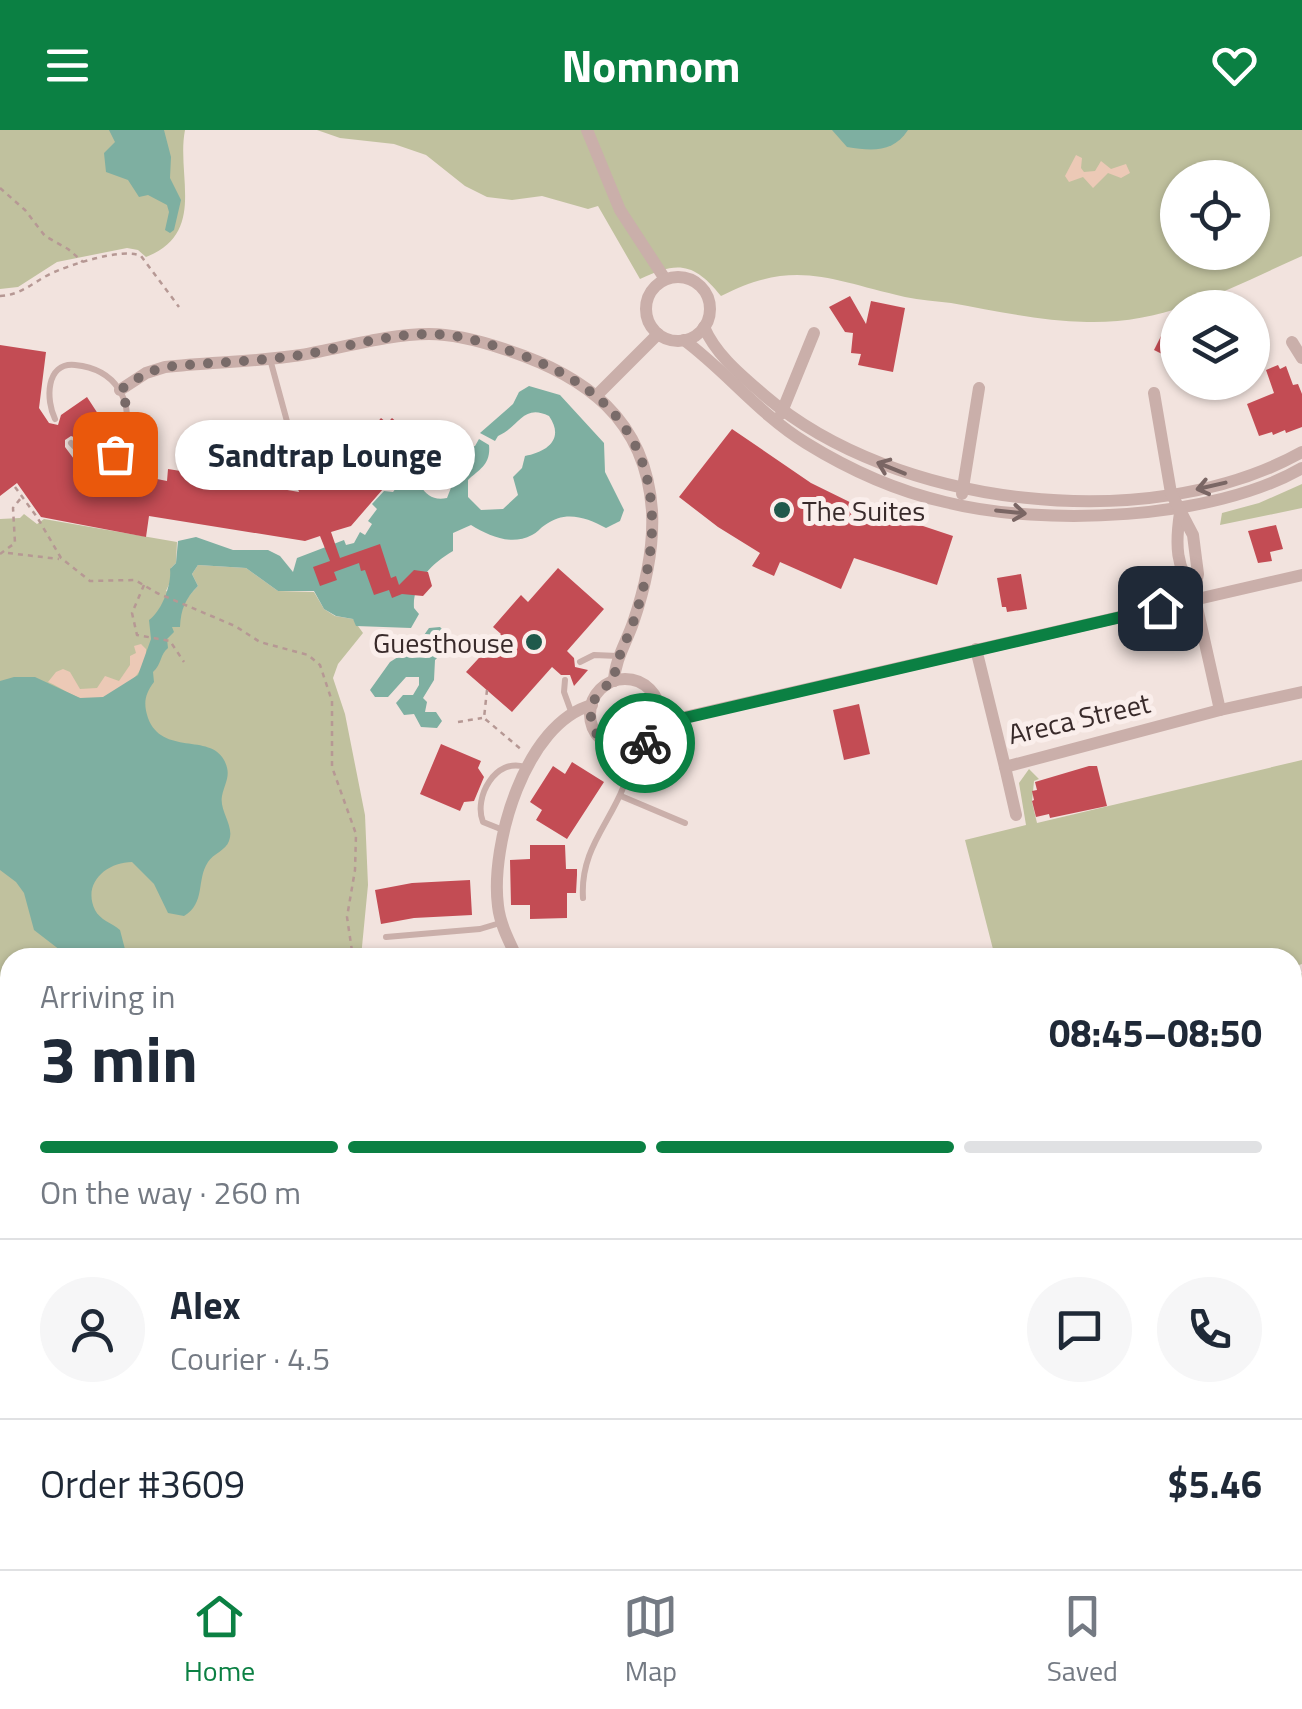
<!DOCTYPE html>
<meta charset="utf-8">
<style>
body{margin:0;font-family:"Titillium Web",sans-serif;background:#f6f6f7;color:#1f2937;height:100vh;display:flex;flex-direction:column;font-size:38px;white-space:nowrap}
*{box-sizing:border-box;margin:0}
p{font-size:32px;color:#747a83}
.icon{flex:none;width:55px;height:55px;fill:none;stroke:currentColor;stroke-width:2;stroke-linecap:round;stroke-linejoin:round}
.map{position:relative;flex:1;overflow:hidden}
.panel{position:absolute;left:0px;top:818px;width:1302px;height:622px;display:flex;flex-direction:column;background:#fff;border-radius:30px 30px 0 0;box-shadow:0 2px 8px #0004}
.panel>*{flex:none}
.fabs{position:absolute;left:1160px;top:30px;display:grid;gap:20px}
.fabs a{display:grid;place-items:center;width:110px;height:110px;border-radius:50%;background:#fff;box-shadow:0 2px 8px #0004;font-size:50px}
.pin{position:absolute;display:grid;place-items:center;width:85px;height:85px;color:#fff;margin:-42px;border-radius:20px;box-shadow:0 5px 15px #0006}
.courier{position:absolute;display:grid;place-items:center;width:100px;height:100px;margin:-50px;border:8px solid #0b8043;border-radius:50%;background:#fff;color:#222;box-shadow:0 2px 12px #0007}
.bubble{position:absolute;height:70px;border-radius:35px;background:#fff;box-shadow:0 2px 8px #0004;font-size:32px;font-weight:700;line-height:70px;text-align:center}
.head em{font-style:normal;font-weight:700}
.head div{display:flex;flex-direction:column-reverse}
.head{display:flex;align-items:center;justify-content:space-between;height:170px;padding:0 40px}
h1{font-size:65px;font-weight:700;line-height:75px}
.bar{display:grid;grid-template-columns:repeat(4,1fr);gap:15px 10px;align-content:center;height:120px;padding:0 40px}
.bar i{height:12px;border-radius:8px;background:#e0e1e3}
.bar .on{background:#0b8043}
.bar p{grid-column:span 4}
.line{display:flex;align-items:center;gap:25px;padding:0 40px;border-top:2px solid #e0e1e3}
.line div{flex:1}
.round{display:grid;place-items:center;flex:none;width:105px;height:105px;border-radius:52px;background:#f6f6f7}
header{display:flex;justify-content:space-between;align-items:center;height:130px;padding:0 40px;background:#0b8043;color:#fff;font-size:45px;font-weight:700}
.menu{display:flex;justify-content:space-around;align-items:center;height:140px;border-top:2px solid #e0e1e3;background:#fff;font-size:28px;color:#747a83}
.menu a{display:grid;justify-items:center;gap:5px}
.menu .on{color:#0b8043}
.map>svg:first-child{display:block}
.green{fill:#c0c19e;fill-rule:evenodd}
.sand{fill:#ecc9b6}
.water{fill:#7eafa1}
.building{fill:#c34c54}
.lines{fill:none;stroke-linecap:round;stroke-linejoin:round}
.path{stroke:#b69894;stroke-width:2.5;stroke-dasharray:5 5;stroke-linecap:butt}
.lane{stroke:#caafaa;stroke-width:6}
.street{stroke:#caafaa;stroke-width:12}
.oneway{stroke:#7a6664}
.done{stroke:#796b69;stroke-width:10;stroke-dasharray:0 18}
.route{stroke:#0b8043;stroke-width:12}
.poi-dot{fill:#20594b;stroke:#faeeeb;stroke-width:4}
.labels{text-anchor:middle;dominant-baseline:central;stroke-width:10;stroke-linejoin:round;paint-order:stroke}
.poi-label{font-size:28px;fill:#382a2a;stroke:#faeeeb;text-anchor:start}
.street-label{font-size:28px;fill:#382a2a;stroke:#faeeeb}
</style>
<header><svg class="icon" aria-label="menu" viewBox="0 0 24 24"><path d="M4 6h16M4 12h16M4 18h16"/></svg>Nomnom<svg class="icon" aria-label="heart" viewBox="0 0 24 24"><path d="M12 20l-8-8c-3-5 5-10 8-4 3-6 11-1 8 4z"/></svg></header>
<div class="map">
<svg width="1302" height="1439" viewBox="0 0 1302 1439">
<rect width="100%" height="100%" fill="#f2e3de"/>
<!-- green -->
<g class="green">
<path d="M 0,0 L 185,0 C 176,46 207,103 146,127 L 138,120 L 127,118 L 57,132 L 18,157 L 0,159 Z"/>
<path d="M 317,0 L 1302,0 L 1302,126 C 1230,158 1167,194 1087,192 C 1041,191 996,181 951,173 C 936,171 920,170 905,167 C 830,150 795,128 721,166 C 694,132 677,131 640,149 L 598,76 L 588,79 L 542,66 L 512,70 L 487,67 L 465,56 L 426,25 L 394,14 L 340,8 ZM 1178,48 L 1252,48 L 1252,122 L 1178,122 Z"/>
<polygon points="1302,354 1302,378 1220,395 1222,383 1259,373"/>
<polygon points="24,384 37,394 44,389 177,412 176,433 171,438 171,450 166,461 185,470 198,456 192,444 198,435 246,438 278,461 314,462 324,479 335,486 353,489 363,503 338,534 333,548 345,584 365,685 368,755 361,827 10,828 10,1430 1220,1430 1280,1436 1280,1439 0,1439 0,389 20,388"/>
<polygon points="1302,630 1302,834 1293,837 1292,828 995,827 965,710 1026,695 1019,653 1029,639 1039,649 1034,651 1032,672 1037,693"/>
<polygon points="1302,843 1302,1046 1293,1048 1292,846"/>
</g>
<!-- sand -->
<g class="sand">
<polygon points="1076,25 1082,28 1081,38 1084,42 1095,41 1101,31 1111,39 1126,34 1130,43 1121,48 1108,43 1093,58 1083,47 1069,52 1065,46"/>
<path d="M 141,514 L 146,519 C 148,546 111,573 85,569 C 73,567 60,557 48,552 L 56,542 L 63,539 L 70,542 L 80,559 L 97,558 L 105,546 L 119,551 L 130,535 L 130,526 L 136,523 L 134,516 Z"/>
</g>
<!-- water -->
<g class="water">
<polygon points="109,0 164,0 171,27 170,48 181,70 174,100 170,103 165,100 169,82 167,75 148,65 139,67 128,50 106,42 104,23 115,12"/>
<path d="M 832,0 L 908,0 C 893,23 872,21 847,17 Z"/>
<path d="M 529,256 L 560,265 L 604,313 L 605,342 L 624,380 L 620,391 L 606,398 C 586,387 565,380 545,395 C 540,398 537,403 532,405 C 511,416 489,406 471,395 L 453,403 L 453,421 C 432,433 412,453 414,478 L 419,484 L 411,498 L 356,496 L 353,489 L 336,486 L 324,479 L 314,461 L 278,461 L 246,438 L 198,435 L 192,444 L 198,456 C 185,469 181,479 180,497 L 172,497 L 174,502 L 167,509 L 168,518 C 160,524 162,534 153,542 L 154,552 C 145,564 143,573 148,588 C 162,626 210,603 224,630 C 232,645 225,652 222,666 C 219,681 235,696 229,711 C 226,720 213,724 208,732 C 196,750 206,773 184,786 L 168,783 L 154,754 L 132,732 C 107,732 82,753 95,780 C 100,790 112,793 120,800 L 127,827 L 69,827 L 34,800 L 24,763 L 16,752 L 0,740 L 0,551 L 14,547 L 35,547 L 80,568 L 103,567 L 138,545 L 151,509 L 149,490 C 161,482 172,455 170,439 L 176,433 L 178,411 L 196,407 L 233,420 L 268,420 L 280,426 L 293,442 L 297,428 L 344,410 L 346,415 L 354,413 L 360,402 L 365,405 L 372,394 L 368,391 L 377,379 L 372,374 L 384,361 L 393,362 L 402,350 L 397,346 L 411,335 C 418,350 423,373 447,368 L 466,319 L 475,316 L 479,309 L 489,315 C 491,334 480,339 468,350 L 468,367 L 481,380 L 503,379 L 518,365 L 513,347 L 522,338 L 525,326 C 547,322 565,309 549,286 C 523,273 519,297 498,306 L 495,311 L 480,303 L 513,274 L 519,262 Z"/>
<polygon points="440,497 449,506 450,515 435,530 434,550 423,568 427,572 425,582 436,582 442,591 437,598 421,597 414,584 404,585 396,573 403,565 413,565 419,555 419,547 406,547 388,567 375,567 370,560 390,532 417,515 429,498"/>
</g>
<!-- building -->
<g class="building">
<polygon points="850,166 866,194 871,171 905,178 893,242 858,235 861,224 851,223 853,203 845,202 829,177"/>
<polygon points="1164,200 1178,207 1178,232 1154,220"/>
<polygon points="0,215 46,222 39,278 49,293 58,295 61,285 87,267 102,290 76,308 71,306 65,310 65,317 77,333 167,351 168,339 206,345 207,336 254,343 252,354 299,362 292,342 295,334 286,324 310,316 310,325 317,329 325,353 381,288 387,293 392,288 418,311 412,319 415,322 351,396 331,402 340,428 380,414 391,448 396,446 399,455 414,440 428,442 432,456 423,466 402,464 392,468 389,460 374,465 365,440 361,441 359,433 334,442 337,450 320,456 313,437 330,431 320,406 305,411 149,386 146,407 41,387 17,353 0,366"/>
<polygon points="1278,235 1280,239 1286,236 1293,255 1298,254 1302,264 1302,297 1286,303 1285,300 1273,305 1272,302 1259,306 1247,274 1274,263 1266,240"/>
<polygon points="732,299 811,353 870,382 872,379 953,406 937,455 854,428 841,459 780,432 774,446 752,436 760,423 718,397 679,367"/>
<polygon points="1276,395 1283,419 1270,422 1272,431 1258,433 1248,401"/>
<polygon points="558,438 604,479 567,521 574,528 575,537 588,540 574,556 570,545 561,545 552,537 512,582 466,542 501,504 493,497 521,465 528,472"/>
<polygon points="1021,444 1027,479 1007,482 1006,477 1002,477 997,448"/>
<polygon points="859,574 870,624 844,630 833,580"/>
<polygon points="441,614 481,631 478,638 484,647 474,671 464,672 460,681 420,664"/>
<polygon points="572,632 604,652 567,709 536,690 542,680 530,672 553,636 565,644"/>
<polygon points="1089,636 1097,636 1107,676 1050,688 1049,684 1036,687 1032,671 1034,670 1032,661 1037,660 1035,652"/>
<polygon points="530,715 565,715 566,739 577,739 577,745 576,763 567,763 567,788 530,789 530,775 511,775 510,730 530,729"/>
<polygon points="470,750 472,785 414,788 381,794 375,760 412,753"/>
</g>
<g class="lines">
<!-- path -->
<g class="path">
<polyline points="0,58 25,80 45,106 68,119 83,132"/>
<path d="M 0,166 C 21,165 32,153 50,144 C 68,135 124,117 141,126 L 179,177"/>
<polyline points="15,357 37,387 61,428 90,451 135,450 157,463 235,496 260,512 308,525 320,535 332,571 332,637 356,704 355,740 347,787 353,828"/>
<polyline points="8,423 59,429"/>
<polyline points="0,424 15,413 13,378 21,368"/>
<polyline points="144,455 132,483 137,505 170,511 184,532"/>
<polyline points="487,560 484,588 523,621"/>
<polyline points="458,592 482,588"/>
<polyline points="0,953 10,959"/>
<polyline points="0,1173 10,1181"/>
<polyline points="0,1189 10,1188"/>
<polyline points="0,1398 10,1408"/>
<polyline points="54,1430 62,1439"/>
<polyline points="290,1430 300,1439"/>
<polyline points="477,1430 478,1439"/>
<polyline points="887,1430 890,1439"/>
</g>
<!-- lane -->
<g class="lane">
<polyline points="270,229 288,295 276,302 271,317 278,332 289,336"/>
<path d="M 55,289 C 46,271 45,232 75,235 C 163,244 123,371 71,313"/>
<polyline points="288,295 301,293 313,298 319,309 316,322"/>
<polyline points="580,532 594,525 618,526"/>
<polyline points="565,550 564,562 572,584"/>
<polyline points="621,666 685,693"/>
<path d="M 503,700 L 483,692 C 473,667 496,627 525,637"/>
<path d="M 583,768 C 579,706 630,680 631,619"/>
<polyline points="386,807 480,799 500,793"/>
</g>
<!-- street -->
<g class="street">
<polyline points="587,0 620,80 665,149"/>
<circle cx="678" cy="179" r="32"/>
<path d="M 704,197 C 716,225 741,245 764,265 C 895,378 1150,407 1302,322"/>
<path d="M 684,210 C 727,242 760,285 806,313 C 848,339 897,361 945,372 C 1045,397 1212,390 1302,338"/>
<polyline points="1292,212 1302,228"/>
<path d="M 120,260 L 146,243 L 165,237 C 210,232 256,232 301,225 C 343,218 387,204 429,204 C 455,204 480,211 504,219 C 585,245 646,289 652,381 C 654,418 645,458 633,493 C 626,513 615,530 614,551"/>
<polyline points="597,265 658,204"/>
<polyline points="781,284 814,203"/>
<polyline points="962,364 979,258"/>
<path d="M 1180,383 C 1175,416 1176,435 1194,464"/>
<polyline points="976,519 1005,637 1220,580 1194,464 1198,444 1193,405 1171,363 1154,263"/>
<circle cx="625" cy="584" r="35"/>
<polyline points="1220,580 1302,562"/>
<polyline points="659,593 1302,445"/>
<polyline points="1005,637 1016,685"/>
<path d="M 517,828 C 509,811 500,794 498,776 C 490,715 525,593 592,575"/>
</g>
</g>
<!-- one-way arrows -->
<defs><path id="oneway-shaft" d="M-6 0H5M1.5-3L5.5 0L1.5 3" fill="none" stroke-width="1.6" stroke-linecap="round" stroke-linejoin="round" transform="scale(2.5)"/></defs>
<g class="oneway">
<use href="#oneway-shaft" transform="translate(891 338) rotate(-158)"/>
<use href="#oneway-shaft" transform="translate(1211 356) rotate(167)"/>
<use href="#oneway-shaft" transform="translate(1011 382) rotate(6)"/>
</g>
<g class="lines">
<!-- done -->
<path class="done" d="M 115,324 C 129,307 131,278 120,260 L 146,243 L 165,237 C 210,232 256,232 301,225 C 343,218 387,204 429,204 C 455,204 480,211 504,219 C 588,246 650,293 652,389 C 653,423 644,460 633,493 C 626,513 615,530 614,551 C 567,576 599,637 645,613"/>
<!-- route -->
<polyline class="route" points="645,613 659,594 1160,478"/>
</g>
<!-- markers -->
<g class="poi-dot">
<circle cx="782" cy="380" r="10"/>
<circle cx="534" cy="512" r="10"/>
</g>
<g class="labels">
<!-- poi labels -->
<g class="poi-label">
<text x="802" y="380">The Suites</text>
<text x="514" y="512" text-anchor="end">Guesthouse</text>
</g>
<!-- street labels -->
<g class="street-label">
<text transform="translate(1079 588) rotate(-13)">Areca Street</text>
</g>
</g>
</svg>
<div class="fabs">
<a><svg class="icon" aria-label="locate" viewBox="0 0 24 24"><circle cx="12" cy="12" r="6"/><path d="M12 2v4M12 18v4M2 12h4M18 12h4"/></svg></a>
<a><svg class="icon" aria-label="layers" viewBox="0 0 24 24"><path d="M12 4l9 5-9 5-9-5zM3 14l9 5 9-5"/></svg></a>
</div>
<div class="pin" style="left:115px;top:324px;background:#ea580c"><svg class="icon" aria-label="bag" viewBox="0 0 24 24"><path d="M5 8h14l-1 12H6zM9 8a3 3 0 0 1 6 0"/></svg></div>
<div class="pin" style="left:1160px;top:478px;background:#1f2937"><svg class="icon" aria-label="home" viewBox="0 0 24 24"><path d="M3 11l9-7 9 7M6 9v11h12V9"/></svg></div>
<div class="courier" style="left:645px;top:613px"><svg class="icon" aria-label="bike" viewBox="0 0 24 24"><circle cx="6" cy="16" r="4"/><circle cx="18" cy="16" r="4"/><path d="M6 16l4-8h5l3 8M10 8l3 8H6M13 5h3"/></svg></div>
<div class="bubble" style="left:175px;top:290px;width:300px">Sandtrap Lounge</div>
<section class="panel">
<div class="head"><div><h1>3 min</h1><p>Arriving in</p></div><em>08:45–08:50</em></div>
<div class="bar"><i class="on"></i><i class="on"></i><i class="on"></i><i></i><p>On the way · 260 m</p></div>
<div class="line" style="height:180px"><a class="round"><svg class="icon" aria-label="person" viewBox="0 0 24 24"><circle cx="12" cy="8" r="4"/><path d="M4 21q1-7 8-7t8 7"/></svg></a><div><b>Alex</b><p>Courier · 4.5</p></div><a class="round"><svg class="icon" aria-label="chat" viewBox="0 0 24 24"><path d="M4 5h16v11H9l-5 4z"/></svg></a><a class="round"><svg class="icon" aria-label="phone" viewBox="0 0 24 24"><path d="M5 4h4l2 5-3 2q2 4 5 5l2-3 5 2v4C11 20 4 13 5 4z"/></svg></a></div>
<div class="line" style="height:130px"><div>Order #3609</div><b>$5.46</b></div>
</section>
</div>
<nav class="menu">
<a class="on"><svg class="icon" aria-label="home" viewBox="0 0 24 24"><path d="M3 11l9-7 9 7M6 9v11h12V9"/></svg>Home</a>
<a><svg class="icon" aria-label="map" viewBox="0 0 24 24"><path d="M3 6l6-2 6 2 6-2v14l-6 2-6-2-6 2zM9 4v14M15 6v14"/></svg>Map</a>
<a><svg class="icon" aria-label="saved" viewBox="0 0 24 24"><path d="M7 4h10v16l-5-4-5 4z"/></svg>Saved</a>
</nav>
